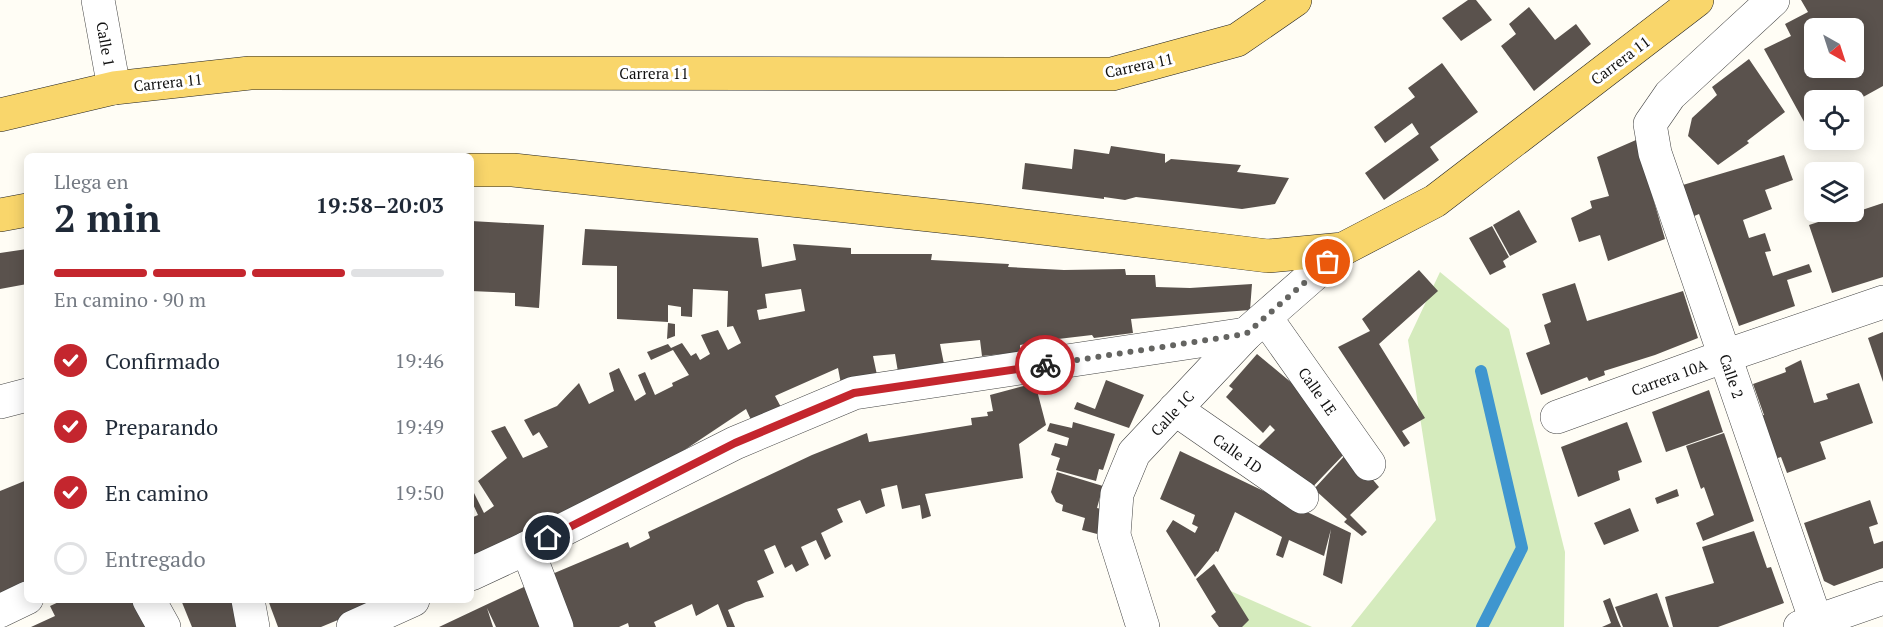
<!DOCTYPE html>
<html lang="es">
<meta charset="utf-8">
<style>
body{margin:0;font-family:"PT Serif",serif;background:#f6f6f7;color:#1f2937;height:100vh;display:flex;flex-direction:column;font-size:22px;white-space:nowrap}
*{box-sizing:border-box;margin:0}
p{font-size:20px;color:#747a83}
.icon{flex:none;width:33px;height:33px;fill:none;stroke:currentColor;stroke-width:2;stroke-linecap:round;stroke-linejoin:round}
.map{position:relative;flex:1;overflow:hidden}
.sheet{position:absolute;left:24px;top:153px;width:450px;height:450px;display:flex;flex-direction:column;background:#fff;border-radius:9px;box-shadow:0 3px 15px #0003}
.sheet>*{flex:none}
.needle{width:39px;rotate:141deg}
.fabs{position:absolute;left:1804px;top:18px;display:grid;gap:12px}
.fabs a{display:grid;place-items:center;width:60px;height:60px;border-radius:9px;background:#fff;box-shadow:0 3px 15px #0003;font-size:30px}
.pin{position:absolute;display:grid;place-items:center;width:51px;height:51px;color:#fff;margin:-26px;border:3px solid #fff;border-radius:50%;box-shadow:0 2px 6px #0007}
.courier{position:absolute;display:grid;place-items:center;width:60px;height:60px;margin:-30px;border:4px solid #c4262e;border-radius:50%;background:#fff;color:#222;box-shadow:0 2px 8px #0007}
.overview em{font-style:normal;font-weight:800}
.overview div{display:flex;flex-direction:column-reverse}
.overview{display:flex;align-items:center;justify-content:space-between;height:102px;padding:0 30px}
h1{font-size:39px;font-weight:800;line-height:45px}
.bar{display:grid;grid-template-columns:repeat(4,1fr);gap:9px 6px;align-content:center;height:72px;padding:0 30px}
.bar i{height:8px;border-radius:4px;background:#e0e1e3}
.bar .active{background:#c4262e}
.bar p{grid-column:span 4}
ol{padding:0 30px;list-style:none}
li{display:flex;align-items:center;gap:18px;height:66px}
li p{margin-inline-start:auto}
li .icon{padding:6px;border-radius:50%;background:#c4262e;color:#fff;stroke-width:4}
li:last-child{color:#747a83}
li i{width:33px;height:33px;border:3px solid #e0e1e3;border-radius:50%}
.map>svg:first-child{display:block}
.green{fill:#d5ebbd}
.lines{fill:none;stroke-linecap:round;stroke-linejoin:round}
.stream{stroke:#3f96cf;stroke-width:12}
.building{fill:#5a524d;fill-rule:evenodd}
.minor-casing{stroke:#444;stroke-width:34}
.major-casing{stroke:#222;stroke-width:34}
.minor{stroke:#fff;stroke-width:33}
.major{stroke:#f9d66b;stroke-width:33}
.done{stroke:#646461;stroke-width:6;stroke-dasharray:0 10.8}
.route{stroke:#c4262e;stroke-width:8}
.labels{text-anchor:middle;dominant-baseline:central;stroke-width:6;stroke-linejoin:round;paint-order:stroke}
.street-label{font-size:15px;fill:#111;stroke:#fff}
</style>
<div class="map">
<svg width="1883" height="627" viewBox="0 0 1883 627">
<rect width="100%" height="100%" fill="#fffdf5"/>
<!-- green -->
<g class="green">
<polygon points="1440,272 1509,329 1565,552 1564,627 1351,627 1436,520 1408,340"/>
<polygon points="1226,589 1312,627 1236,627"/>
</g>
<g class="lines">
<!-- stream -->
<polyline class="stream" points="1481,371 1522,548 1482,627"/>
</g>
<!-- building -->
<g class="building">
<polygon points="1468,0 1476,0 1492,20 1461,41 1442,18"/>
<path d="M 1801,0 L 1883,0 L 1883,86 L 1854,102 L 1854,100 L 1815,100 L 1815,137 L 1813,138 L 1764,49 L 1791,36 L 1785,24 L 1808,12 ZM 1815,28 L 1854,28 L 1854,68 L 1815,68 Z"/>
<polygon points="1529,7 1555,40 1576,24 1591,44 1534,91 1501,46 1516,34 1509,24"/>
<polygon points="1749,59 1785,112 1747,141 1749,143 1718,165 1688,136 1692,118 1717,95 1712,87"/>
<polygon points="1442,63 1478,112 1430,147 1439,160 1384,200 1365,173 1419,134 1412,123 1385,143 1374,127 1415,97 1408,88"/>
<polygon points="1636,140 1665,239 1608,261 1600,235 1579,242 1571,218 1592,208 1590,201 1609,196 1597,157"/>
<polygon points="1111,146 1165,154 1165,163 1171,159 1241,165 1237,172 1289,178 1275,204 1242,209 1136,197 1125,200 1104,197 1104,199 1022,189 1025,163 1072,169 1074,149 1109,154"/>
<polygon points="1784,155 1793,180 1765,190 1772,209 1743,220 1749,238 1765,233 1771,251 1765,252 1773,276 1809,264 1812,272 1787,280 1795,306 1739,326 1699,214 1687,219 1676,187"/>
<polygon points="1883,203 1883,277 1832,293 1809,225 1849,212 1850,214"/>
<polygon points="1519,210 1537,242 1510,256 1493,225"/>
<polygon points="471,221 544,225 539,308 515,306 515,293 471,291"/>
<polygon points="1492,226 1509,257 1503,261 1506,267 1490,275 1469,238"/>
<path d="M 585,229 L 758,238 L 762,267 L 796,260 L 793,244 L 851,248 L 851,254 L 932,254 L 931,260 L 1009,264 L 1008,267 L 1064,270 L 1125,269 L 1126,275 L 1155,275 L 1156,287 L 1190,288 L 1252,284 L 1250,310 L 1131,319 L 1133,333 L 1094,338 L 1092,335 L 1058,339 L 1020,345 L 1020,352 L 982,356 L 980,340 L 940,344 L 944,364 L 898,372 L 895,354 L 873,356 L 877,375 L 841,384 L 838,368 L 777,395 L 775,396 L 782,409 L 752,422 L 746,409 L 653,471 L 471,560 L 471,518 L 478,515 L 471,500 L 471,495 L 474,493 L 484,513 L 494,506 L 478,481 L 507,458 L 491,431 L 505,426 L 523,458 L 548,447 L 539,432 L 533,436 L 524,420 L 557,406 L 579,383 L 589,404 L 614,391 L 609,373 L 619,368 L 635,401 L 646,394 L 638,375 L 645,372 L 655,395 L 673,386 L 672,383 L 689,375 L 673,350 L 651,360 L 647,352 L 668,344 L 671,348 L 682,343 L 691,356 L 696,353 L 700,360 L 710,354 L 701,335 L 718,330 L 728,350 L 741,343 L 733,326 L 727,327 L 728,291 L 693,289 L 692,317 L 681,316 L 681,307 L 668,305 L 668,322 L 617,319 L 617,266 L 582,265 ZM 801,289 L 805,311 L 759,320 L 757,310 L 767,308 L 765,294 Z"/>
<polygon points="27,249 27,284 0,289 0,253"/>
<polygon points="1419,270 1438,291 1379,344 1425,418 1402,431 1410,443 1404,447 1338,347 1370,331 1362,319"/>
<polygon points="1575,283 1587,321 1683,291 1698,338 1655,355 1604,371 1605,375 1589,381 1587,377 1541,395 1526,353 1550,344 1544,325 1551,322 1542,294"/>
<polygon points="668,323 675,324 675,336 667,339"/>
<polygon points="1883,332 1883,382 1868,338"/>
<polygon points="1257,354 1305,394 1348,450 1305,495 1257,448 1275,430 1270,425 1263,433 1226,397 1233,389 1229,386"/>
<polygon points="1801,360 1814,403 1828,399 1826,394 1859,383 1873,423 1820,442 1826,459 1787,473 1781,457 1772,460 1758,416 1764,415 1753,384 1786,372 1785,368"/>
<polygon points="1106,380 1144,395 1129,428 1074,409 1077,402 1095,409"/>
<polygon points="1035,383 1046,425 1019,444 1023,478 925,494 931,516 922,519 920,505 902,509 897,485 881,489 885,506 866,514 860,500 837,509 843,522 821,533 831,556 825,560 816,540 801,547 809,565 796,572 792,564 785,568 775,545 764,550 774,573 757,581 764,597 746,602 728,610 735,627 727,627 718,604 696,616 692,604 654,622 656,627 629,627 628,623 619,627 566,627 545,577 628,542 630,548 650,538 648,532 812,455 867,433 869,442 972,425 971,418 988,416 987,412 993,411 990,395"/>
<polygon points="1709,390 1723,432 1666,452 1652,412"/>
<polygon points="1073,422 1115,434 1103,470 1099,469 1096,481 1056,470 1060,458 1051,455 1055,443 1067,446 1069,438 1047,431 1050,423 1072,428"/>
<polygon points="1627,422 1642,462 1618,471 1620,480 1578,497 1561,447"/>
<polygon points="1724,433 1754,521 1703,541 1696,523 1714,515 1704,487 1701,489 1686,446"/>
<polygon points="1180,451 1351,533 1342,584 1323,575 1331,529 1324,556 1289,540 1283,558 1276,555 1282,537 1235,512 1218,552 1216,551 1195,577 1166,531 1173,520 1195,533 1198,527 1192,524 1195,515 1160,499"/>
<polygon points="1349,451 1379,487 1350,515 1367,532 1362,536 1344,522 1347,519 1314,489"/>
<polygon points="1057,472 1103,486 1097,508 1105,510 1101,535 1082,530 1085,518 1062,511 1063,505 1056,502 1051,492"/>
<polygon points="27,480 27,590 0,602 0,491"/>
<polygon points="1677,489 1679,496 1657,504 1655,498"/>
<polygon points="1870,500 1878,524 1869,527 1874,544 1883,541 1883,568 1834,586 1824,581 1804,523"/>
<polygon points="1630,508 1639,531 1604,545 1594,523"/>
<polygon points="1754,531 1767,568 1771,567 1784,603 1718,627 1673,627 1665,597 1714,583 1702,547"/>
<polygon points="1214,564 1249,620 1242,627 1219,627 1211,616 1216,612 1196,579"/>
<polygon points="528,585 547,627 496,627 487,608 493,627 439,627"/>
<polygon points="1657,593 1669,627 1623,627 1615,607"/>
<polygon points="1610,598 1618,620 1621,627 1602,627 1611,623 1603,601"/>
<polygon points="63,600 132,600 146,627 31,627 55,616 50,606"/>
<polygon points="181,600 240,600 243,627 192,627"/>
<polygon points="268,600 386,600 321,627 278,627"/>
</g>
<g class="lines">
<defs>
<g id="minor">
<polyline points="98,0 114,88"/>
<polyline points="1773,0 1670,95 1650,124 1655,153 1818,627"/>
<polyline points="1266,318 1369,464"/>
<polyline points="0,402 27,395"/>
<polyline points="1175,409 1302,497"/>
<polyline points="1557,417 1725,356 1883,302"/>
<polyline points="527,548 557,627"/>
<polyline points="471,574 527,548 735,443 854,393 1246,334"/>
<polyline points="149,600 164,627"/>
<polyline points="248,600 253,627"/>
<polyline points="0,611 27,598"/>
<polyline points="353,627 413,600"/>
<polyline points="1143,627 1114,535 1117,494 1134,453 1246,334 1343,249"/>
<polyline points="1800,627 1883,598"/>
</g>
<g id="major">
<polyline points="0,115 114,88 250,73 1112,74 1237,40 1295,0"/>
<polyline points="471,170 513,170 985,221 1268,256 1343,249 1435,201 1697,0"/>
<polyline points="0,215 27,210"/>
</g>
</defs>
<!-- minor casing -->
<use href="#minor" class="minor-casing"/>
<!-- major casing -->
<use href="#major" class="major-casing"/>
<!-- minor -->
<use href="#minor" class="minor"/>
<!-- major -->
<use href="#major" class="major"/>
</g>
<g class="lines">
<!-- done -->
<polyline class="done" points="1045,365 1246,334 1328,262"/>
<!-- route -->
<polyline class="route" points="548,538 735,443 854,393 1045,365"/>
</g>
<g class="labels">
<!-- street labels -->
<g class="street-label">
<text transform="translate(106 44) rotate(80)">Calle 1</text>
<text transform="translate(1620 60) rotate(-37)">Carrera 11</text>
<text transform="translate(1139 65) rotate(-12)">Carrera 11</text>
<text x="654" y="73">Carrera 11</text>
<text transform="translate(168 82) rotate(-6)">Carrera 11</text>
<text transform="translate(1732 376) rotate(71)">Calle 2</text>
<text transform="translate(1669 377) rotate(-20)">Carrera 10A</text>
<text transform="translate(1318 391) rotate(55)">Calle 1E</text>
<text transform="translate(1172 413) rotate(-47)">Calle 1C</text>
<text transform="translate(1238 453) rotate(35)">Calle 1D</text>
</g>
</g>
</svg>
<div class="fabs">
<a><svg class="needle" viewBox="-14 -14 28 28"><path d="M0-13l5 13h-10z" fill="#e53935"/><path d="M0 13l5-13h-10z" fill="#747a83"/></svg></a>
<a><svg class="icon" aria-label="locate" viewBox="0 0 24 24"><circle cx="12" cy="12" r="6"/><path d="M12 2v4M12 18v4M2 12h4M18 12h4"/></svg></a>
<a><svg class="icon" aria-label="layers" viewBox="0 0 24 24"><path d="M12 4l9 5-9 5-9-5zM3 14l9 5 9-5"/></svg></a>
</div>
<div class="pin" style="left:1328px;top:262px;background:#ea580c"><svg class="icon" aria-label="bag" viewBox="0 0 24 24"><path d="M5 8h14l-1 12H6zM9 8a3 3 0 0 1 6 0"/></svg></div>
<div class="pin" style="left:548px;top:538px;background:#1f2937"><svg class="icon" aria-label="home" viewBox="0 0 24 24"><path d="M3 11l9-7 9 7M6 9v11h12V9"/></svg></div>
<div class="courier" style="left:1045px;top:365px"><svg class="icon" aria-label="bike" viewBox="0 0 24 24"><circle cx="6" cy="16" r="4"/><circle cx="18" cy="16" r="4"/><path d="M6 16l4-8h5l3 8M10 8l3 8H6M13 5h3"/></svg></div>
<section class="sheet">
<div class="overview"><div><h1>2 min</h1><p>Llega en</p></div><em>19:58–20:03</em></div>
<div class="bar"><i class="active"></i><i class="active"></i><i class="active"></i><i></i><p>En camino · 90 m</p></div>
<ol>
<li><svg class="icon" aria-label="check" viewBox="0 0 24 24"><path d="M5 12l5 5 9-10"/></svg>Confirmado<p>19:46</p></li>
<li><svg class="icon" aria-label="check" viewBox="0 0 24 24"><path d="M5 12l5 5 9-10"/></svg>Preparando<p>19:49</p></li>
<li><svg class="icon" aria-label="check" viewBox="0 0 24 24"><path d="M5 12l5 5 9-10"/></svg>En camino<p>19:50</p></li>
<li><i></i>Entregado</li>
</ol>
</section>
</div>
